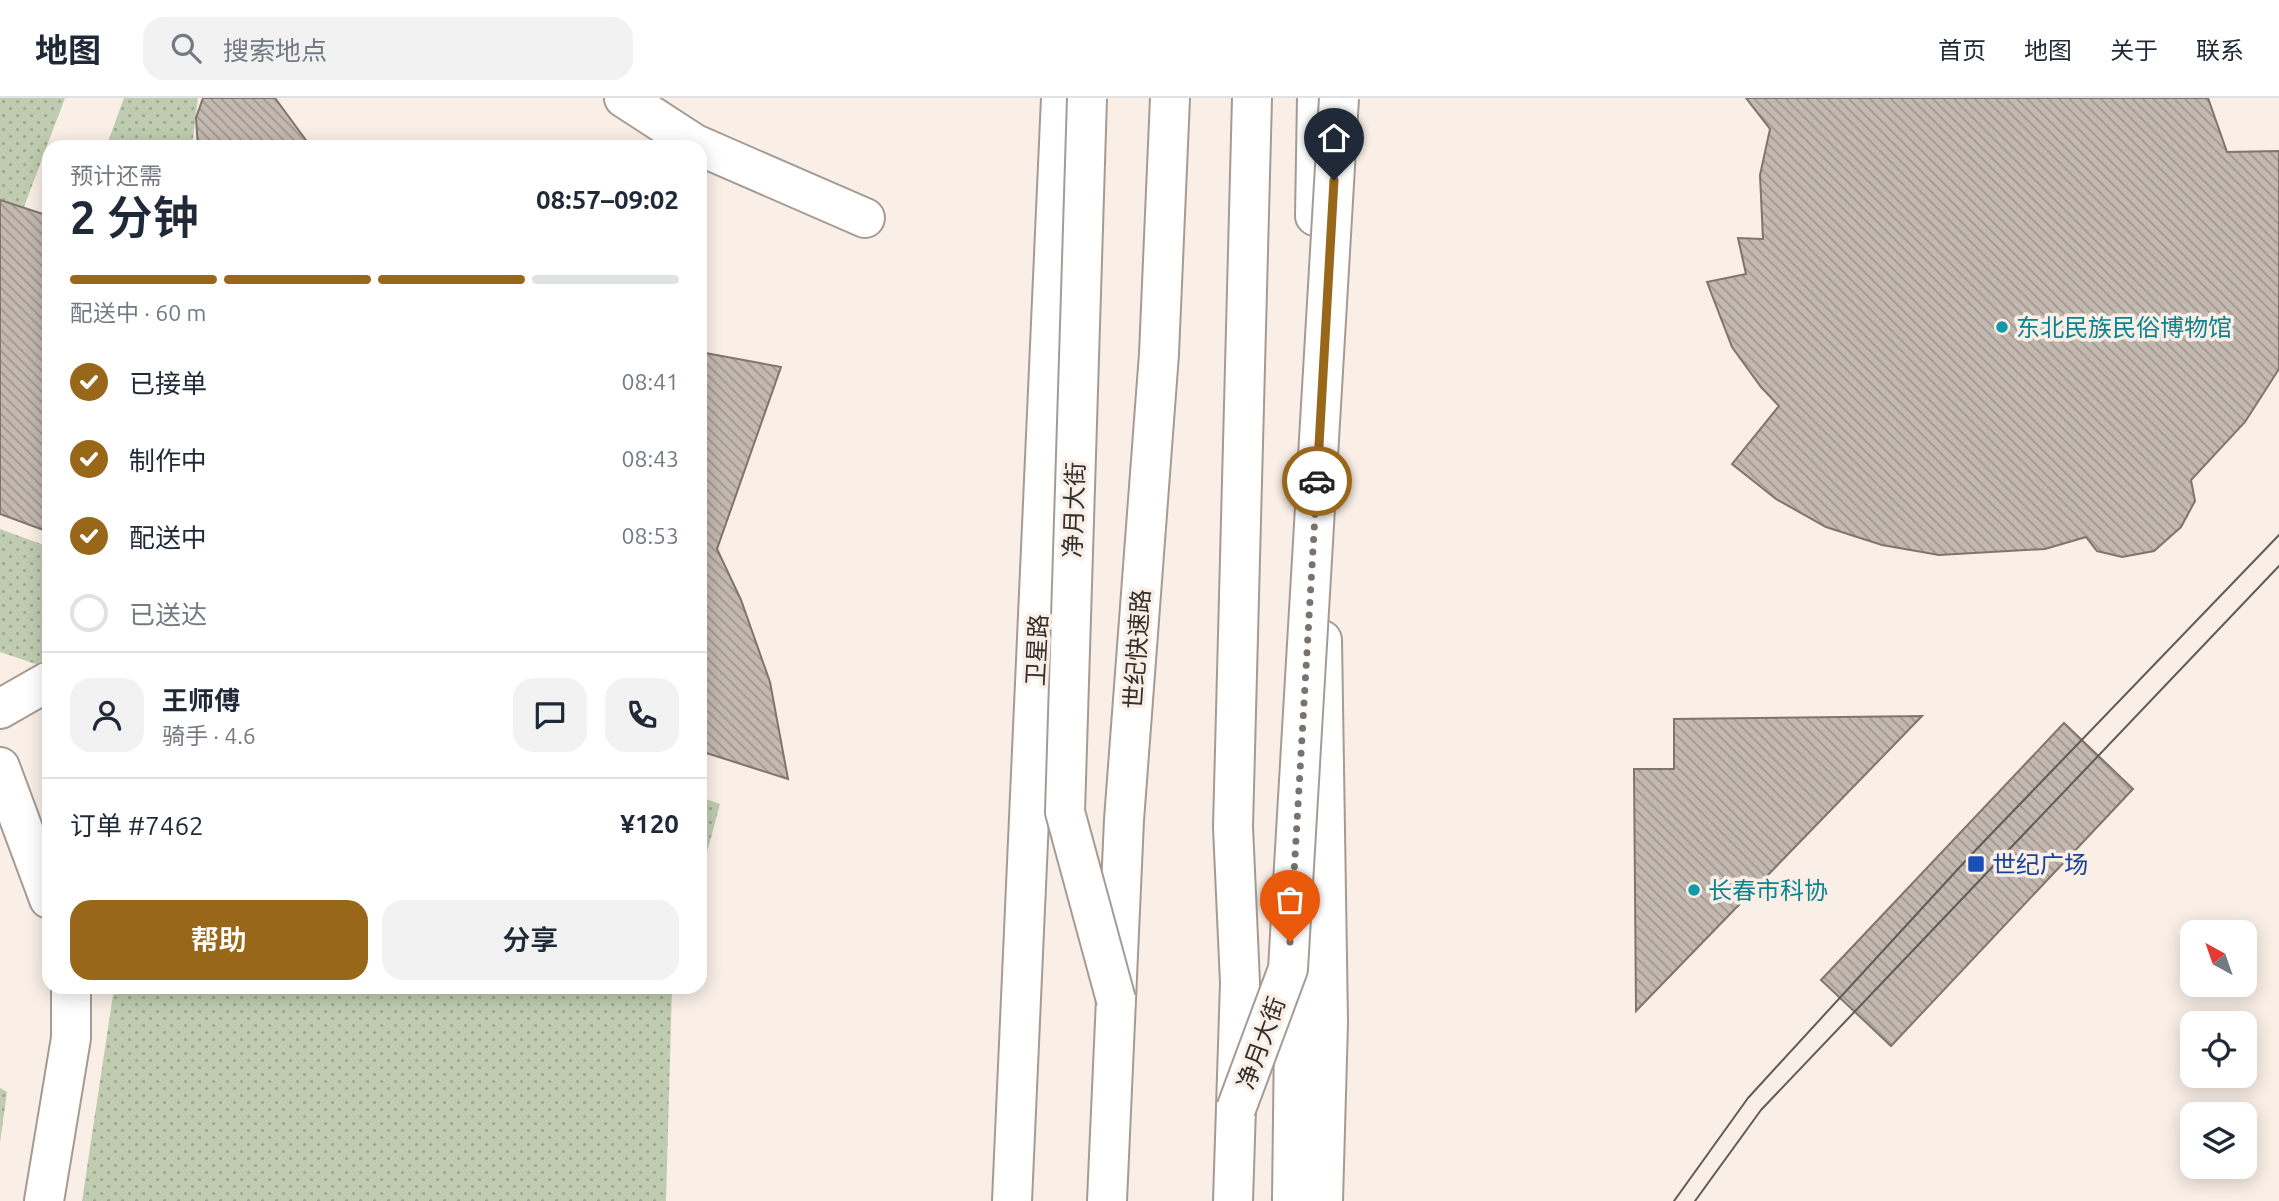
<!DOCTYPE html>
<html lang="zh">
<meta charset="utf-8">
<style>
body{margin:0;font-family:Ubuntu,"Noto Sans SC",sans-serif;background:#f2f2f3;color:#1f2937;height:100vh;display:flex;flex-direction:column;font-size:26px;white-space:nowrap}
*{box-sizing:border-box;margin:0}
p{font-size:23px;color:#747a83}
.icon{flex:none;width:38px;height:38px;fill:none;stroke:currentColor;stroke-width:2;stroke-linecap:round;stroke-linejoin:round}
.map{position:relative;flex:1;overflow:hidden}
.sheet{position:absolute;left:42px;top:42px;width:665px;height:854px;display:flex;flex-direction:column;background:#fff;border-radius:21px;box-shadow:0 4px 18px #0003}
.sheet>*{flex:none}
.needle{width:46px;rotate:320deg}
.tools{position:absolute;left:2180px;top:822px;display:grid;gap:14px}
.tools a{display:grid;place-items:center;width:77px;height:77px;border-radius:14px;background:#fff;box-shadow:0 4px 18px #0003;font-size:35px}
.pin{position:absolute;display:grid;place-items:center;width:60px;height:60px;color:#fff;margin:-72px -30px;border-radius:50% 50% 50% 0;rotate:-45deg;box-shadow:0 0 7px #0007}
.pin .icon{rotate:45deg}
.courier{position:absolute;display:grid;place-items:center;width:70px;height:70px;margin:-35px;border:5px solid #986719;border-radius:50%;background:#fff;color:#222;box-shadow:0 2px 9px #0007}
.head em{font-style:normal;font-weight:600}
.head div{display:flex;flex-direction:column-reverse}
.head{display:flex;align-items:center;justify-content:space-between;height:119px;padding:0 28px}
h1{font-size:46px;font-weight:600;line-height:52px}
.bar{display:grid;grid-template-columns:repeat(4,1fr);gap:10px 7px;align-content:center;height:84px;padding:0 28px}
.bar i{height:9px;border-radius:5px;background:#e0e1e3}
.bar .active{background:#986719}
.bar p{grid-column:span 4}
.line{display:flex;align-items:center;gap:18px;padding:0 28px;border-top:2px solid #e0e1e3}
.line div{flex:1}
.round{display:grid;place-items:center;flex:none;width:74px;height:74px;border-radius:21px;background:#f2f2f3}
ol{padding:0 28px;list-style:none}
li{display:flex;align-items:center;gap:21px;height:77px}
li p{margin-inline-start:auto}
li .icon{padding:7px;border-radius:50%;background:#986719;color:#fff;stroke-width:4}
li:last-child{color:#747a83}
li i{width:38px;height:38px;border:4px solid #e0e1e3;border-radius:50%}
.cta{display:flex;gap:14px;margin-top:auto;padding:14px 28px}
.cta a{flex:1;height:80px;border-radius:21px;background:#986719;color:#fff;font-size:28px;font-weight:600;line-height:80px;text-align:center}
.cta a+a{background:#f2f2f3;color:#1f2937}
header{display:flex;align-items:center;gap:42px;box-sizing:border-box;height:98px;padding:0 35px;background:#fff;border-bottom:2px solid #e0e1e3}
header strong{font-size:33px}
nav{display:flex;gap:38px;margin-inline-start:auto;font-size:24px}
.search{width:490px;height:63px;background:#f2f2f3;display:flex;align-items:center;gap:18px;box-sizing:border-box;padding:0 24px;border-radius:21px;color:#747a83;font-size:26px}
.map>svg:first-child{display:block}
.grass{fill:url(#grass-dots)}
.building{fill:url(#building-back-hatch);stroke:#7f756d;stroke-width:2}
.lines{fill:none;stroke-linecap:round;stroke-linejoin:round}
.minor-casing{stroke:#a59b93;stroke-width:42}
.major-casing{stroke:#a59b93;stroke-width:42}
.highway-casing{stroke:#a59b93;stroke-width:42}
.minor{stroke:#fff;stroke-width:38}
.major{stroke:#fff;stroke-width:38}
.highway{stroke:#fff;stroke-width:38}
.tram{stroke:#615b57;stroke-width:2}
.highway-bridge-casing{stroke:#a59b93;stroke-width:42;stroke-linecap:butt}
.highway-bridge{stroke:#fff;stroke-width:38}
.done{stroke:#79726d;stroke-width:7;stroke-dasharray:0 12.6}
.route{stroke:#986719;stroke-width:9}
.culture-dot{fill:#0f9aa8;stroke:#faefe6;stroke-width:2.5}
.transit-dot{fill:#1a4fb4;stroke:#faefe6;stroke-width:2.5}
.labels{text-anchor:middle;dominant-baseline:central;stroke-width:7;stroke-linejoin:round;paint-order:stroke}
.culture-label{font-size:24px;fill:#0d838f;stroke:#faefe6;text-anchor:start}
.street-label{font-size:24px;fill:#332f2c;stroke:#faefe6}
.transit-label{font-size:24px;fill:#164399;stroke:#faefe6;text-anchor:start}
</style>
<header>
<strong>地图</strong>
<div class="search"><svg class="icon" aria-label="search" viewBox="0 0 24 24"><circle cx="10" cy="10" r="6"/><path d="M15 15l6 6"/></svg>搜索地点</div>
<nav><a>首页</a><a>地图</a><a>关于</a><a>联系</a></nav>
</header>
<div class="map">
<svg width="2279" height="1103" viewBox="0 0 2279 1103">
<defs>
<pattern id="grass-dots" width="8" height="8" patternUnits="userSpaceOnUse" patternTransform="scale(1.75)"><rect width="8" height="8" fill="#c0ccb0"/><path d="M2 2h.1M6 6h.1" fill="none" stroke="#9da68f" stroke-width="1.8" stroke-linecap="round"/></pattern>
<pattern id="building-back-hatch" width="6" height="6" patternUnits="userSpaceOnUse" patternTransform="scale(1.75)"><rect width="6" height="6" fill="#c3b9b0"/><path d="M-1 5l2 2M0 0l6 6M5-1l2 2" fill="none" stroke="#9f978f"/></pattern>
</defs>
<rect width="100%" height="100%" fill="#faefe6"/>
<!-- grass -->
<g class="grass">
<polygon points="0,0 65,0 24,109 0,102"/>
<polygon points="124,0 198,0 192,49 106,49"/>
<polygon points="0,431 49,449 49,559 36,566 0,554"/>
<polygon points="700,699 720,706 700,780"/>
<polygon points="129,889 672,889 666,1103 82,1103 113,897"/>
<polygon points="0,990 7,994 0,1045"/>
</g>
<!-- building -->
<g class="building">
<polygon points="203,0 275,0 311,49 198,49 196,20"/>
<polygon points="1746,0 2208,0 2227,54 2279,53 2279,271 2245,324 2191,382 2195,403 2181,429 2154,453 2122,459 2097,453 2086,439 2045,451 1939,457 1882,447 1826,429 1776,401 1732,366 1779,308 1761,289 1732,249 1707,184 1746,176 1738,140 1763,141 1760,77 1770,31"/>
<polygon points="0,102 49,118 49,434 0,416"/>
<polygon points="700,254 781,269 717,451 741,502 770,584 788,681 700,653"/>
<polygon points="1922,618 1636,913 1634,671 1674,671 1674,621"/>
<polygon points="2064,625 2133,691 1891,948 1821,882"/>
</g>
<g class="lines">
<defs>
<g id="minor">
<polyline points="624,0 695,46 865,120"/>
<polyline points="0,611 49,583"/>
<polyline points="0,669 49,801"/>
<polyline points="44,1103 71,940 71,889"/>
</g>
<polyline id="major" points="1012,1103 1061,0"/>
<g id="highway">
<polyline points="1315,118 1317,0"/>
<polyline points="1322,542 1328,924 1323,1103"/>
<polyline points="1107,1103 1124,722 1159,256 1170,0"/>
<polyline points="1233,1103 1240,885 1233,729 1252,0"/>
<polyline points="1292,1103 1295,857"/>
</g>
</defs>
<!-- minor casing -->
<use href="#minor" class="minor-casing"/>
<!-- major casing -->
<use href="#major" class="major-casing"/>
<!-- highway casing -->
<use href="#highway" class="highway-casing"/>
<!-- minor -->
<use href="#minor" class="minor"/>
<!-- major -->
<use href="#major" class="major"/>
<!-- highway -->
<use href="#highway" class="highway"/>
<!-- tram -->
<g class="tram">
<polyline points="1674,1103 1748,1000 1969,759 2279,437"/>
<polyline points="1695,1103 1761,1012 2279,468"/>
</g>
<defs>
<g id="highway-bridge">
<polyline points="1087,0 1065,714 1116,902"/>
<polyline points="1236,1011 1288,871 1339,0"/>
</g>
</defs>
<!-- highway-bridge casing -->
<use href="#highway-bridge" class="highway-bridge-casing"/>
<!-- highway-bridge -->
<use href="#highway-bridge" class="highway-bridge"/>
</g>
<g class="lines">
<!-- done -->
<polyline class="done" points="1290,844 1317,383"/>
<!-- route -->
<polyline class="route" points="1317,383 1334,82"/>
</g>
<!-- markers -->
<g class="culture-dot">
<circle cx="2002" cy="229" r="7"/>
<circle cx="1694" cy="792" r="7"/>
</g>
<rect class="transit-dot" x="1967" y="757" width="18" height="18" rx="3.5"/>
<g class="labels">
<!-- culture labels -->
<g class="culture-label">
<text x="2016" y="229">东北民族民俗博物馆</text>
<text x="1708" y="792">长春市科协</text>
</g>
<!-- street labels -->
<g class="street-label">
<text transform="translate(1074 412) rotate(-88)">净月大街</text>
<text transform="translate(1137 551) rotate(-86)">世纪快速路</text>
<text transform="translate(1037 552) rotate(-87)">卫星路</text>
<text transform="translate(1261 945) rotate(-70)">净月大街</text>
</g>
<!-- transit labels -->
<g class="transit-label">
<text x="1992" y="766">世纪广场</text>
</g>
</g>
</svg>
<div class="tools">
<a><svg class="needle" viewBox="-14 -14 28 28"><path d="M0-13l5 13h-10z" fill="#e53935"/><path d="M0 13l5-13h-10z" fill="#747a83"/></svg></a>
<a><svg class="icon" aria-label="locate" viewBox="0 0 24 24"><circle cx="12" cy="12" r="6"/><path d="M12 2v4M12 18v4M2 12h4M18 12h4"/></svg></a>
<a><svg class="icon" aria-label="layers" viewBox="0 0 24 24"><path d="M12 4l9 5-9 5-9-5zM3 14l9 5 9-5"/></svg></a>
</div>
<div class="pin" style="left:1290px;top:844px;background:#ea580c"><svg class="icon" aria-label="bag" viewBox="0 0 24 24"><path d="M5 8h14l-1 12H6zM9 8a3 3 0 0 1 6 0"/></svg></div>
<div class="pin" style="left:1334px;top:82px;background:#1f2937"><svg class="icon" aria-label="home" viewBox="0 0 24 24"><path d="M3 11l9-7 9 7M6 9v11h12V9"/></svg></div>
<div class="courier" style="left:1317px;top:383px"><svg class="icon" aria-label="car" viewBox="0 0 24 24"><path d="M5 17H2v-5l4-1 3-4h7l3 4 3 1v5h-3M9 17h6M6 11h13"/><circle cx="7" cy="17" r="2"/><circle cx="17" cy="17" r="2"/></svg></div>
<section class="sheet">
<div class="head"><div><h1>2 分钟</h1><p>预计还需</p></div><em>08:57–09:02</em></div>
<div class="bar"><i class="active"></i><i class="active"></i><i class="active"></i><i></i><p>配送中 · 60 m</p></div>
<ol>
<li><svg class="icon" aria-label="check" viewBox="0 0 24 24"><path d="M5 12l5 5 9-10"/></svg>已接单<p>08:41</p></li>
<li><svg class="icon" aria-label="check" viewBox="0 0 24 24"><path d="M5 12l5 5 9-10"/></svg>制作中<p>08:43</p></li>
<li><svg class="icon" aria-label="check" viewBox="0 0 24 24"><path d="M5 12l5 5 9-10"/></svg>配送中<p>08:53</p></li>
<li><i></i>已送达</li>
</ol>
<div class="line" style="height:126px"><a class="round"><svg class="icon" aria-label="person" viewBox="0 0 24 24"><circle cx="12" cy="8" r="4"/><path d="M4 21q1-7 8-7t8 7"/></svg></a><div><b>王师傅</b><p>骑手 · 4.6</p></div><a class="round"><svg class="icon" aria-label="chat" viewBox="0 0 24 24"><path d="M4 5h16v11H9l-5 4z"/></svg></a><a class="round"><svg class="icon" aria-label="phone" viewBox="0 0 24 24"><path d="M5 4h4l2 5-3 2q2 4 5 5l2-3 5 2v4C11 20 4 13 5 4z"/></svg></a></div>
<div class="line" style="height:91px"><div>订单 #7462</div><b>¥120</b></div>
<div class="cta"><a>帮助</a><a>分享</a></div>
</section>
</div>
